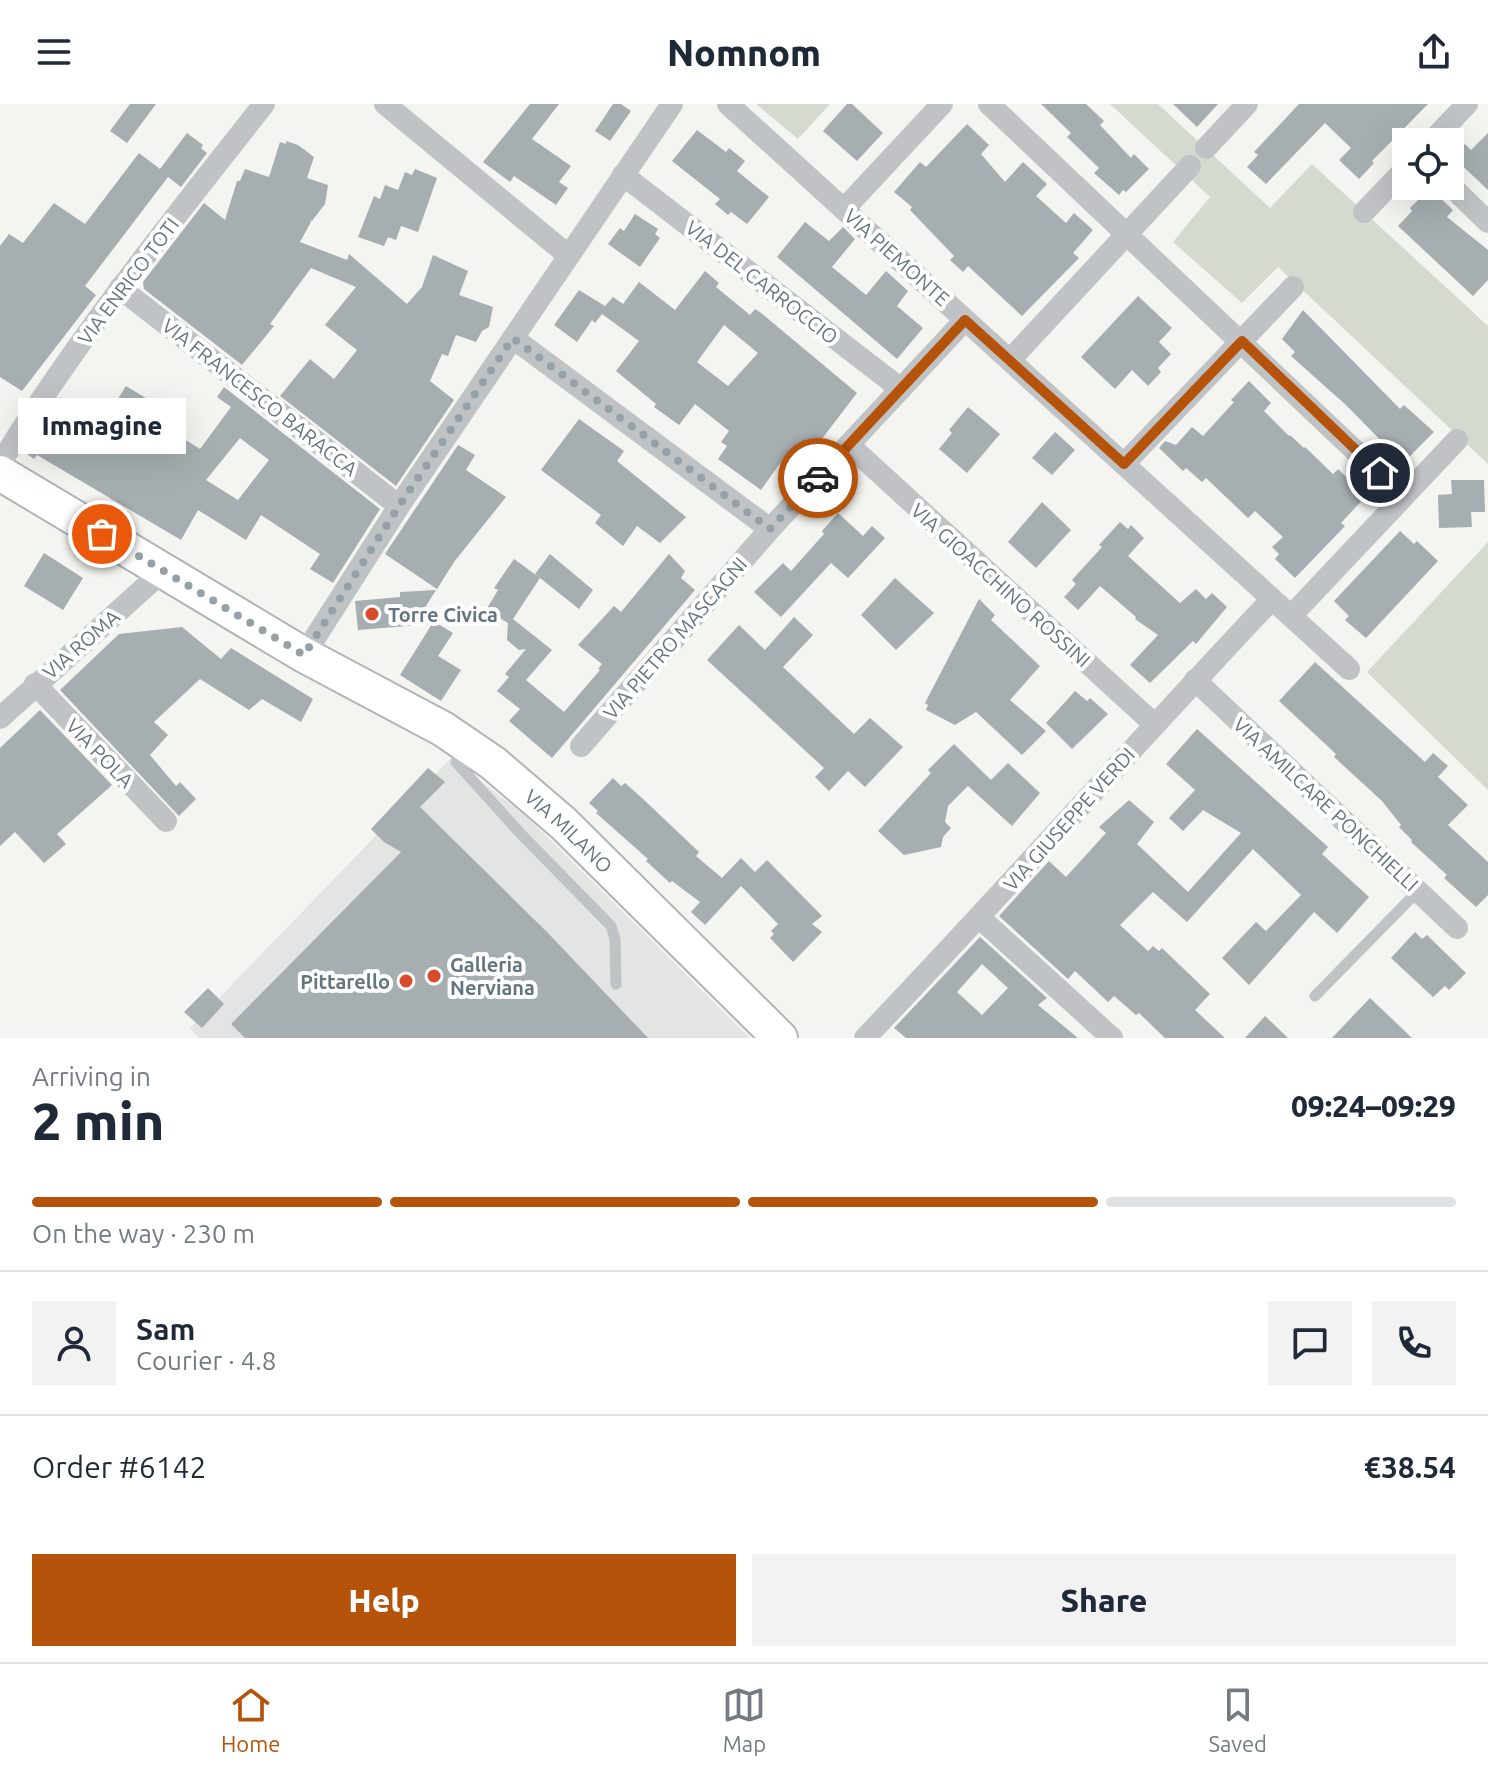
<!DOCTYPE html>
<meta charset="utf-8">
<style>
body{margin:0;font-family:Ubuntu,sans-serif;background:#f2f2f3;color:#1f2937;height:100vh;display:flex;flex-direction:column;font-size:30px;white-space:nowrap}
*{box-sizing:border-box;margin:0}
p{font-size:26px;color:#747a83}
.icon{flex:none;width:44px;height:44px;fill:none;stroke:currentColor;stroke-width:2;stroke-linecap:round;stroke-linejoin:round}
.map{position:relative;height:934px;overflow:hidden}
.sheet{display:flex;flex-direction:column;background:#fff;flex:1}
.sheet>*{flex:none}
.fabs{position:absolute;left:1392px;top:24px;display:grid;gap:16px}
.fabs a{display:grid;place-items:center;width:72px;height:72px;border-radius:0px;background:#fff;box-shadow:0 8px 32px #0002;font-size:40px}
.pin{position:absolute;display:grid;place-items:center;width:68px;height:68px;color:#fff;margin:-34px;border:4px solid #fff;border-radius:50%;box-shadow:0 2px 8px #0007}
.courier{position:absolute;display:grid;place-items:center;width:80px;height:80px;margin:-40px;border:6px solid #b45309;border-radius:50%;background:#fff;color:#222;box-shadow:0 2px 10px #0007}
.bubble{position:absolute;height:56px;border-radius:0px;background:#fff;box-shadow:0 8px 32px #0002;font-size:26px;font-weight:800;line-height:56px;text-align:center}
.overview em{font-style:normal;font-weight:800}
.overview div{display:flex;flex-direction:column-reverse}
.overview{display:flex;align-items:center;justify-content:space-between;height:136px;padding:0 32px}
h1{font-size:52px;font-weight:800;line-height:60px}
.bar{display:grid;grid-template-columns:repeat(4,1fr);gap:12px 8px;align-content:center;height:96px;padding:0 32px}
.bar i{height:10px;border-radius:6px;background:#e0e1e3}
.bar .current{background:#b45309}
.bar p{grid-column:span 4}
.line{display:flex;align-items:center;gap:20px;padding:0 32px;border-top:2px solid #e0e1e3}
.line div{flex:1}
.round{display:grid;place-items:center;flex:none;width:84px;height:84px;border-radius:0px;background:#f2f2f3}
.primary-button{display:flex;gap:16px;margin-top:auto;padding:16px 32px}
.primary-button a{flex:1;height:92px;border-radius:0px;background:#b45309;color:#fff;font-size:32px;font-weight:800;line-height:92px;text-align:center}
.primary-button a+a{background:#f2f2f3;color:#1f2937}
header{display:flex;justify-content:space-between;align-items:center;height:104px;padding:0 32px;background:#fff;font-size:36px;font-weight:800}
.menu{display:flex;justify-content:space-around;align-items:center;height:112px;border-top:2px solid #e0e1e3;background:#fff;font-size:22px;color:#747a83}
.menu a{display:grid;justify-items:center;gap:4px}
.menu .current{color:#b45309}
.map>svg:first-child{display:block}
.built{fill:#e4e5e3}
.green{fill:#d5dad1}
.building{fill:#a6aeb2;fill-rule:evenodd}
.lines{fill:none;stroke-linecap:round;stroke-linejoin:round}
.primary-casing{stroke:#b0b5b8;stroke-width:38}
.service{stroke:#bfc3c6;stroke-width:11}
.minor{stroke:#bfc3c6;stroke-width:22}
.primary{stroke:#fff;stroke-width:34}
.done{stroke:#96a1a7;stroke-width:8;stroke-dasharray:0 14.4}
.route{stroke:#b45309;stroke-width:10}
.poi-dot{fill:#d94b2b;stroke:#fff;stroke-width:3}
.labels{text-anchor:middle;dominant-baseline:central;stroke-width:8;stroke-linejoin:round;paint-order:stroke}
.street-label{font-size:20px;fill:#64757f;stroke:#fff}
.poi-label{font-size:20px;font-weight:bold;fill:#64757f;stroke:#fff;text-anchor:start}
</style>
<header><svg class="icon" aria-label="menu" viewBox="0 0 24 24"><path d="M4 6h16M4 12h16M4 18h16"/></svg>Nomnom<svg class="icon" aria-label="share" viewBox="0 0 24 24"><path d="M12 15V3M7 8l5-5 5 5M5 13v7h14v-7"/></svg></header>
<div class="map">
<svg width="1488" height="934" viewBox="0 0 1488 934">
<rect width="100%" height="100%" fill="#f4f4f0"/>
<!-- built -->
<polygon class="built" points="451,654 527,713 750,934 198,934 190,924"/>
<!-- green -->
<g class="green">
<polygon points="756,0 830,0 798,35"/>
<polygon points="1110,0 1158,0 1270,104 1312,60 1488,222 1488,360 1278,163 1242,199 1173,138 1210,93"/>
<polygon points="1488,438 1488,686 1367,568"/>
</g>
<!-- building -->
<g class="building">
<polygon points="130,0 156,0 127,39 110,27"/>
<polygon points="530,0 559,0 532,35 571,62 559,78 568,84 556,101 514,72 510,78 483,58"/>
<polygon points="613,0 621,0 631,7 610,37 595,27"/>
<polygon points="847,0 852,0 883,29 857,57 823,27"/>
<polygon points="1041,0 1086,0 1104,17 1100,21 1131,54 1134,50 1149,65 1126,88 1123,86 1119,91 1094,69 1099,64 1067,33 1071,29"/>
<polygon points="1173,0 1218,0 1197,23"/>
<polygon points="1299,0 1428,0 1372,57 1374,59 1359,75 1339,56 1351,44 1325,19 1266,80 1247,63 1258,51 1254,48"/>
<polygon points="967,20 989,41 981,50 1005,78 1023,58 1047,80 1036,92 1066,119 1074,109 1093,126 1073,149 1079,154 1022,212 968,162 963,168 950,156 954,152 910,106 912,103 894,88 920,58 926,63"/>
<polygon points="697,26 726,48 729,44 745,57 737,67 769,93 747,120 731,108 728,111 715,100 720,95 672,57"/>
<polygon points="187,29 203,41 201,44 207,49 181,83 168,73 85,182 96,191 22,287 0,273 0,142 9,130 23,139 54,99 85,120 139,49 160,65"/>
<polygon points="1488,29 1488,86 1453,53 1465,40 1471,46"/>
<polygon points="286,37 298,41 314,53 307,74 328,81 325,100 312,117 310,116 311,118 300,138 347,156 349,150 407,200 422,183 433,151 468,167 459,191 493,203 489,223 482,227 476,238 456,231 448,252 442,250 430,277 454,296 396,382 280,292 310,255 334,275 357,246 325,221 356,183 311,164 270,220 274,222 242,261 144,185 143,178 204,99 225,116 237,77 240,77 245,65 269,73 280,38 286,40"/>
<polygon points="415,65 437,74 418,128 401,122 396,136 388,133 384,142 358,133 374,92 380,95 385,81 398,86 405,68 412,71"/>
<polygon points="1430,84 1453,106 1447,113 1488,146 1488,176 1473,192 1398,122 1412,107 1410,104"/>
<polygon points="635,110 658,125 655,130 660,134 640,163 608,140 620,124 624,127"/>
<polygon points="805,118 829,137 843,123 855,135 832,163 866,191 886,167 908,187 897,202 923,224 897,255 777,153"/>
<path d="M 705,167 L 719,179 L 716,183 L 750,211 L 755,205 L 761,209 L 857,289 L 811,349 L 817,354 L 804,368 L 786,351 L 761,386 L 718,355 L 727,342 L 721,338 L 729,327 L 695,300 L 679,321 L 654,303 L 656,300 L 616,267 L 639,237 L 602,210 L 595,219 L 592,216 L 577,238 L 554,221 L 579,186 L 605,202 L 613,193 L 623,200 L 639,178 L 675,206 ZM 724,221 L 758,249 L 728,282 L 697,258 Z"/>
<polygon points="1138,192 1172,224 1159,238 1171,250 1158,264 1161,268 1148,282 1132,266 1115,285 1081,253"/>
<polygon points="1303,206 1400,305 1404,301 1434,328 1403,359 1347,302 1291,252 1295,248 1282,235"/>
<polygon points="1249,277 1271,299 1264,307 1289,332 1290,331 1304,344 1305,343 1333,370 1338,365 1366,392 1341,419 1345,422 1295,474 1275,455 1279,450 1272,443 1283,433 1255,407 1248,414 1206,374 1202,378 1186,364 1183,367 1159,344 1165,337 1176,341 1192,323 1203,332 1234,298 1231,296"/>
<path d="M 126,282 L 149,296 L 141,308 L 200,345 L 231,303 L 217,293 L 224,283 L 380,405 L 333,479 L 310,465 L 320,450 L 261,411 L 246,436 L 198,406 L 181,436 L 37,351 L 34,355 L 24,348 L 60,293 L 86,310 L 89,304 L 106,314 ZM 240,334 L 269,356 L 238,396 L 206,376 Z"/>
<polygon points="968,303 1000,330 967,369 939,345 952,329 949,326"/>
<polygon points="579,315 624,347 617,357 686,413 660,439 637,422 623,442 595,419 601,411 541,366"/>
<polygon points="1055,328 1075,346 1052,371 1032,354"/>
<polygon points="458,341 475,351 466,366 506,393 454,458 437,485 385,450"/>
<polygon points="1451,376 1484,376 1485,408 1471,408 1472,423 1439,424 1438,391 1452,390"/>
<polygon points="1042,398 1071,426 1036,464 1008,438"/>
<polygon points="838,409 863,432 872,422 885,434 848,474 831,459 781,513 754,488 783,459 791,467 824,430 822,427"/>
<polygon points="1120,418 1128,425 1131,421 1144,434 1128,452 1180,499 1196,485 1206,495 1212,489 1227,503 1196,540 1193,537 1150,579 1130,561 1158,531 1135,515 1136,513 1100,482 1078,506 1064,493 1076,480 1072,476 1102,443 1099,441"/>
<polygon points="1400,427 1414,440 1417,437 1438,457 1366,534 1345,516 1349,512 1334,497"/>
<polygon points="44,449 83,474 63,506 24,482"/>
<polygon points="550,450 593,486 579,505 535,470"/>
<polygon points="669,450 685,467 681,474 695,486 552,654 509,617 520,605 497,587 509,573 505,570 526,545 519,546 507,536 508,519 486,506 498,486 494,484 514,455 540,474 513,515 552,546 526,576 564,608 600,566 598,565 602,560 578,541 614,502 621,508"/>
<polygon points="895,474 934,509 896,546 861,511"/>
<polygon points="436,486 421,510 453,529 438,552 461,566 441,597 400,571 432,520 358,526 355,497 400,493 400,488"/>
<polygon points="979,495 995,511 991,516 1040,562 1010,596 1046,627 1022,651 976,608 955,621 926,606 928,601 925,599"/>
<polygon points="794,513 813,531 783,563 854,630 870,614 903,643 865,683 848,667 829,687 815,673 824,664 707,556 739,521 765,546"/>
<polygon points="182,523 221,555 231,544 313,595 301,618 262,595 249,606 200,575 154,618 168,631 150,651 176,682 180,678 196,695 179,712 60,586 119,530"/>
<polygon points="1315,558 1425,658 1433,649 1448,662 1438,673 1468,701 1448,721 1488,758 1488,791 1476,803 1444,774 1447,771 1411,738 1412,736 1399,723 1401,721 1382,697 1334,653 1336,650 1279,597"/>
<polygon points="1075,587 1087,597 1090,594 1108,610 1072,645 1046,619"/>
<polygon points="40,606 112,681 57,730 66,740 44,759 15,728 0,742 0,644"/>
<polygon points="1197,625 1328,743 1322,750 1369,793 1337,829 1314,808 1249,881 1222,854 1256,818 1266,827 1301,791 1253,745 1187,818 1153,788 1120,821 1148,847 1153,842 1159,847 1162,844 1210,890 1195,906 1225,934 1165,934 1139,909 1136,911 1114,892 1108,898 1075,867 1068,875 999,812 1049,757 1066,773 1106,729 1099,723 1129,696 1154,718 1137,740 1188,788 1241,729 1203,706 1183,727 1169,714 1195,686 1166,660"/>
<polygon points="954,640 991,676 1008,659 1040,689 1012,722 968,682 948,702 945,718 951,724 943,733 941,743 904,751 878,727 931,669 928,666"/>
<polygon points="428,664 445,678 420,703 548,829 648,934 245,934 231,920 401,748 384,738 371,725"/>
<polygon points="613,674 621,682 625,679 642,694 699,748 696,752 722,774 741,754 755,768 767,756 822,812 812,820 822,828 793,858 770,834 774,830 771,827 778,820 741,782 705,821 691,808 700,798 672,777 670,779 646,757 648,755 596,709 598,707 589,699"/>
<polygon points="1415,828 1422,835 1427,831 1466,869 1449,886 1445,882 1433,893 1391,854"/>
<path d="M 980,833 L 1047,894 L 1038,901 L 1078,934 L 906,934 L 894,924 ZM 982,860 L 1008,884 L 982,911 L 957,888 Z"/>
<polygon points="208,884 224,900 202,924 184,908"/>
<polygon points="1370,894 1412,934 1332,934"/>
<polygon points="1265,912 1288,934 1245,934"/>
</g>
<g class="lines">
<defs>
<g id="primary">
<path id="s1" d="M 0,369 L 304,551 L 443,625 L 493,659 L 563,719 L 780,934"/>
</g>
</defs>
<!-- primary casing -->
<use href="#primary" class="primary-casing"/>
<!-- service -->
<g class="service">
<polyline points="456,658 520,729 611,822 615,835 616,880"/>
<polyline points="1315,892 1418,787"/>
</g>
<!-- minor -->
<g class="minor">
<polyline points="385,0 569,152"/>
<polyline points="728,0 1349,565"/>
<polyline points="989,0 1403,392"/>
<polyline points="1431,38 1467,0"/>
<polyline points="1206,44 1247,0"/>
<polyline points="623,71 901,285"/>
<polyline points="1450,81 1488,118"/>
<polyline points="844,105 942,0"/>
<polyline points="1364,108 1406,64"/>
<polyline points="120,184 399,402"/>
<polyline points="513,234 770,425"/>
<polyline points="1010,256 1190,62"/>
<polyline points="849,341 1154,620"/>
<path d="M 0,360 C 78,233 172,117 264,0"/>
<polyline points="1124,360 1293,183"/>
<polyline points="1291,512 1457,336"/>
<polyline points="304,551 399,402 672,0"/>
<polyline points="1195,576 1457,824"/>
<polyline points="35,580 166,717"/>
<polyline points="0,614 163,467"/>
<polyline points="581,642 770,425 965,216"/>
<polyline points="980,814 1112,934"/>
<path d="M 865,934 C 1003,790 1135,640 1272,495"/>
</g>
<!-- primary -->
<use href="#primary" class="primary"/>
</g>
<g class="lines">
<!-- done -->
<polyline class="done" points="102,430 304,551 399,402 513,234 770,425 818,374"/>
<!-- route -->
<polyline class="route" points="818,374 965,216 1124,360 1242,237 1380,369"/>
</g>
<!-- markers -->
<g class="poi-dot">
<circle cx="372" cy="510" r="8"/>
<circle cx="434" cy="872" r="8"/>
<circle cx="406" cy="877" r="8"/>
</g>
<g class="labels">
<!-- street labels -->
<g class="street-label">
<text transform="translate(897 153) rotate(42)">VIA PIEMONTE</text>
<text transform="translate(128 177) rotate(-53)">VIA ENRICO TOTI</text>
<text transform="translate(762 178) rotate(38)">VIA DEL CARROCCIO</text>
<text transform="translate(260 293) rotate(38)">VIA FRANCESCO BARACCA</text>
<text transform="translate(1001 481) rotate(42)">VIA GIOACCHINO ROSSINI</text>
<text transform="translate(675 534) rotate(-49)">VIA PIETRO MASCAGNI</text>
<text transform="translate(81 540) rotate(-41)">VIA ROMA</text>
<text transform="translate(100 649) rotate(46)">VIA POLA</text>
<text transform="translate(1326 700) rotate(43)">VIA AMILCARE PONCHIELLI</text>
<text transform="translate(1069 715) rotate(-48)">VIA GIUSEPPE VERDI</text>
<text stroke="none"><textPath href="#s1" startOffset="674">VIA MILANO</textPath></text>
</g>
<!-- poi labels -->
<g class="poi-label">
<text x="388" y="510">Torre Civica</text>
<text x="450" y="860">Galleria<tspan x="450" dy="23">Nerviana</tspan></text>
<text x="390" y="877" text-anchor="end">Pittarello</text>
</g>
</g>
</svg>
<div class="fabs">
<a><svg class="icon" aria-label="locate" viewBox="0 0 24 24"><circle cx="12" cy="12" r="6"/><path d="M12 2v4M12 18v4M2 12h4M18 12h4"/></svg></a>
</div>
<div class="pin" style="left:102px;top:430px;background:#ea580c"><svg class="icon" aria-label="bag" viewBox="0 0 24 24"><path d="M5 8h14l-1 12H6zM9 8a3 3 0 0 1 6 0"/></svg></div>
<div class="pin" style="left:1380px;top:369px;background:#1f2937"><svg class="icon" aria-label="home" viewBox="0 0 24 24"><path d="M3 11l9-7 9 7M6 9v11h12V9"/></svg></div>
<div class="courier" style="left:818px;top:374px"><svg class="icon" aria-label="car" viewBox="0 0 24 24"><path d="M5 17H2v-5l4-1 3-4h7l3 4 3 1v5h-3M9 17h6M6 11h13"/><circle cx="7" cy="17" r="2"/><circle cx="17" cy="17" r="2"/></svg></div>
<div class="bubble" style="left:18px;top:294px;width:168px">Immagine</div>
</div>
<section class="sheet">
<div class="overview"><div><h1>2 min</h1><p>Arriving in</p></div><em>09:24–09:29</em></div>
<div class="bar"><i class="current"></i><i class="current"></i><i class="current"></i><i></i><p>On the way · 230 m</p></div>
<div class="line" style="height:144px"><a class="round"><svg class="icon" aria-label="person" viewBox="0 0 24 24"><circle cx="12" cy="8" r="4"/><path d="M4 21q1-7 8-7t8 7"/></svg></a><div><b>Sam</b><p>Courier · 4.8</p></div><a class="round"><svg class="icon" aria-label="chat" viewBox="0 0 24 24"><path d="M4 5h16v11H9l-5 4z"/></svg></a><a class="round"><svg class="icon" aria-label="phone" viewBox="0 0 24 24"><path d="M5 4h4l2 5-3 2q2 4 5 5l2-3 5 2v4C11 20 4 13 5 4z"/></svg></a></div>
<div class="line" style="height:104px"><div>Order #6142</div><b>€38.54</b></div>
<div class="primary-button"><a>Help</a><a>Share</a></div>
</section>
<nav class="menu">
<a class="current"><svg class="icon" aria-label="home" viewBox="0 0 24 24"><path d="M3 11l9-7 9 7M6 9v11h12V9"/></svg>Home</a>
<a><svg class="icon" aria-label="map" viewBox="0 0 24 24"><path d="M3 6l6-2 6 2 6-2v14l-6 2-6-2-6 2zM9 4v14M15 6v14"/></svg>Map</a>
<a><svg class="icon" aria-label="saved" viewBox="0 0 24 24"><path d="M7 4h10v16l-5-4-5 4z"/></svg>Saved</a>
</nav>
